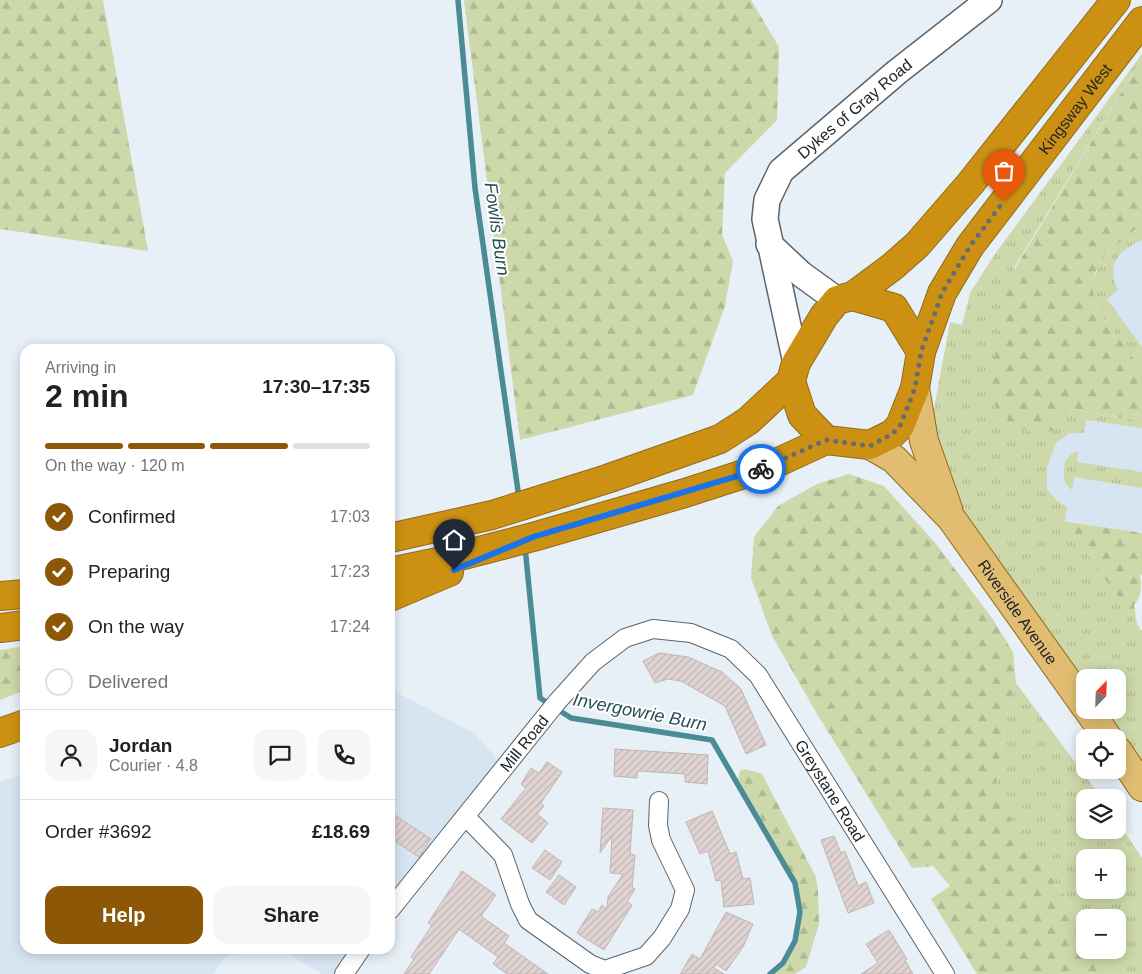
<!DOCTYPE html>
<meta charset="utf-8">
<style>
body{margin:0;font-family:Helvetica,sans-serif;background:#f6f6f6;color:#202124;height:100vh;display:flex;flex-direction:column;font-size:19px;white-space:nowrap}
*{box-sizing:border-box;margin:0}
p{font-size:16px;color:#757577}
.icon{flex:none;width:28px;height:28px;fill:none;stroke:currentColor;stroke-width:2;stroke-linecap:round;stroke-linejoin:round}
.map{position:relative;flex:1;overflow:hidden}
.sheet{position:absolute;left:20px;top:344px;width:375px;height:610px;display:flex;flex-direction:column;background:#fff;border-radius:15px;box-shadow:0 2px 12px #0003}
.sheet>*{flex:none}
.needle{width:32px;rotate:23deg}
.buttons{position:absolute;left:1076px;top:669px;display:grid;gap:10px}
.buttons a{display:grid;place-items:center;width:50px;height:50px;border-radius:10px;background:#fff;box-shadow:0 2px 12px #0003;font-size:25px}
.pin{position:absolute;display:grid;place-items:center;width:42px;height:42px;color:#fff;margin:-51px -21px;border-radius:50% 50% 50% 0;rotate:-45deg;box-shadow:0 0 5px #0007}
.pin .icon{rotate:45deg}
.courier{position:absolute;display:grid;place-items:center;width:50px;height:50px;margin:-25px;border:4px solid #1a73e8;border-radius:50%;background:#fff;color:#222;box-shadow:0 1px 6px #0007}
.head em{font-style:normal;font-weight:700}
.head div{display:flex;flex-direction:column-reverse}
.head{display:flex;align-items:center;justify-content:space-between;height:85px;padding:0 25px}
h1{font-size:32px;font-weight:700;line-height:38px}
.bar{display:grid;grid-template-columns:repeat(4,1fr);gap:8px 5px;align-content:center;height:60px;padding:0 25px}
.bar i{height:6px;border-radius:4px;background:#e0e0e0}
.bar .selected{background:#8c5807}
.bar p{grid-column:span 4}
.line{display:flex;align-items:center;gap:12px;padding:0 25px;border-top:1px solid #e0e0e0}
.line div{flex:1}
.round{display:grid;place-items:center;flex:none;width:52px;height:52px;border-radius:15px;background:#f6f6f6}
ol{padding:0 25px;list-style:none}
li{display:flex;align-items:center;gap:15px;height:55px}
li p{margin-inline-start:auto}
li .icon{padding:5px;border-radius:50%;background:#8c5807;color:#fff;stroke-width:4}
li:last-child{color:#757577}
li i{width:28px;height:28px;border:2px solid #e0e0e0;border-radius:50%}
.primary-button{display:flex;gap:10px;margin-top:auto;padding:10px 25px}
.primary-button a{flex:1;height:58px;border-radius:15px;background:#8c5807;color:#fff;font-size:20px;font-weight:700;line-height:58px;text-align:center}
.primary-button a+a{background:#f6f6f6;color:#202124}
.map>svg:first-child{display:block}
.built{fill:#d7e5f3}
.grass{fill:url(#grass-tufts);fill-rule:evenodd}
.forest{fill:url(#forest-firs)}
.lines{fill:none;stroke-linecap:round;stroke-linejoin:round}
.stream{stroke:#4a8b95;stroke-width:5.5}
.building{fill:url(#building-hatch);stroke:#c1b5b4}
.street-casing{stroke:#5d646b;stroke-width:20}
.secondary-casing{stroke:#5d646b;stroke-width:28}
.primary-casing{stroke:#906b1a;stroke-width:30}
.highway-casing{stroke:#906b1a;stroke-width:30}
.street{stroke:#fff;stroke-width:18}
.secondary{stroke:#fff;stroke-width:25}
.primary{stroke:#e0bd71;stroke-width:28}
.highway{stroke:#cc9112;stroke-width:28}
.done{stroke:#676c70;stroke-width:5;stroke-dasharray:0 9}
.route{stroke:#1a73e8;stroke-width:6}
.labels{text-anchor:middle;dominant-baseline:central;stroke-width:4;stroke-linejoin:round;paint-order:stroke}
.street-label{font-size:16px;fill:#222528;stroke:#fff}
.water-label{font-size:18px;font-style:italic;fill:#254f55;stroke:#fff}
</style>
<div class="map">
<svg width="1142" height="974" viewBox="0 0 1142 974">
<defs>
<pattern id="grass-tufts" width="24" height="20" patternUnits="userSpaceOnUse" patternTransform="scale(1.25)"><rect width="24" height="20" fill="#cdd9aa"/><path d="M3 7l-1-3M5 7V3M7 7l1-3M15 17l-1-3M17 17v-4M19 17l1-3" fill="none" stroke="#b0ba92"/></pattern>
<pattern id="forest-firs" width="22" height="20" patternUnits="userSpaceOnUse" patternTransform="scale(1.25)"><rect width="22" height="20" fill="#cdd9aa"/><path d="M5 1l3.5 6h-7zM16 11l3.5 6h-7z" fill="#b0ba92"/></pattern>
<pattern id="building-hatch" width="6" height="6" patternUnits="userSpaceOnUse" patternTransform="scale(1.25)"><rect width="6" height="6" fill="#e0d4d3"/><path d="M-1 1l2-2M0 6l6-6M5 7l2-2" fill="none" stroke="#c0b6b5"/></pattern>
</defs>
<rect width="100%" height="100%" fill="#e7eff7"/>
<!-- built -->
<g class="built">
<polygon points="1142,228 1142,370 1097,309 1106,252"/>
<polygon points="1062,418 1142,421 1142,533 1064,520 1018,483"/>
<polygon points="390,689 474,733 498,760 390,900"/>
<polygon points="25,773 25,949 265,949 226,956 213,974 0,974 0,782"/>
<polygon points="281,949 353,949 333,974 322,974"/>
</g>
<!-- grass -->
<g class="grass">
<polygon points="1142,54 1142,58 1014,268 1062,418 1072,409 1142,421 1142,428 1086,420 1084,433 1069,433 1056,443 1047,467 1047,489 1056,500 1067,507 1065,521 1142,631 1142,762 1104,710 1118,710 1118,678 1085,678 1085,684 965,520 937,458 933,414 950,322 962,325 970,293 995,254"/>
<path d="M 1142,228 L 1142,240 C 1118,251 1106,264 1118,290 L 1107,299 L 1142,347 L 1142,370 C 1128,351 1109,331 1098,310 C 1087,290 1096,261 1113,247 C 1122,240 1131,231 1142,228 Z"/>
<path d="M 1078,451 L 1077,462 L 1142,472 L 1142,488 L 1074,477 L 1072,490 C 1059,481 1061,455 1078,451 Z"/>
<path d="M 1016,683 L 1101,797 L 1085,798 L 1085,830 L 1118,830 L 1118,822 L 1142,858 L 1142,974 L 1117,974 L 1101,950 L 1118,950 L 1118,918 L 1085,918 L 1085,926 L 994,794 L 1004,727 ZM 1085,858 L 1118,858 L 1118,890 L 1085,890 Z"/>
</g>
<!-- forest -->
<g class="forest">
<polygon points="0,0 103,0 148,251 0,229"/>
<polygon points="464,0 751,0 779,47 777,120 725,173 722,235 733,261 725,306 693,395 520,440"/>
<polygon points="1142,58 1142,228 1135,230 1106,253 1095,273 1093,292 1097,309 1142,370 1142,421 1072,409 1062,418 1058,428 1045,433 1029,431 1012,424 1002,415 995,405 990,388 1005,285"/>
<polygon points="849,474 884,486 936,544 992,618 1013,652 1016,683 1004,727 994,794 1085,926 1085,950 1101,950 1117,974 977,974 931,899 950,886 933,866 912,868 816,712 772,636 751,578 754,537 778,506 817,484"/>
<path d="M 1064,521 L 1142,533 L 1142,574 L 1140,576 C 1142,587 1141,597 1134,605 L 1137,624 Z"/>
<polygon points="25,646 25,690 0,700 0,650"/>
<polygon points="745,769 762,774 816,877 818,892 819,924 806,967 795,974 773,974 787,960 799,935 802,908 797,882 738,779 740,771"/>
</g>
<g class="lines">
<!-- stream -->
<g class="stream">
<polyline points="458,0 475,188 519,498"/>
<polyline points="525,547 540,698 571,718 712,740 795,883 800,912 795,941 783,963 770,974"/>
</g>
</g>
<!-- building -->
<g class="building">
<polygon points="659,653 688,657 722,672 731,680 741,689 766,745 746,754 725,706 681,681 668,679 655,683 643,661"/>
<polygon points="615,749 708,755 707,784 685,782 685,774 638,771 637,778 614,776"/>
<polygon points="547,762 562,772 541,803 544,806 537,814 548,823 532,843 501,819 526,788 521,784 531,768 539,773"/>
<polygon points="603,808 633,810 630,854 635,855 632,887 635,889 627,902 632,905 604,950 577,933 592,909 598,912 602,905 607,909 608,897 623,874 610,873 612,836 600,853"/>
<polygon points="712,811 730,854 736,852 743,879 750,878 754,904 724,907 721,880 716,881 708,851 700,854 686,822"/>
<polygon points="390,812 431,839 419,857 390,838"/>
<polygon points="834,836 841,853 845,851 858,886 866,882 874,903 848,913 821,840"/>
<polygon points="545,850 562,862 550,880 532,868"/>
<polygon points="462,871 496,895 481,916 509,936 504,943 548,974 507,974 493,964 498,957 459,929 429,974 404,974 414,959 411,957 432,925 428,923"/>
<polygon points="559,875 576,887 564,905 546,892"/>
<polygon points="726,912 753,924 743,947 726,971 716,964 714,968 724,974 680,974 692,954 700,959"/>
<polygon points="889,930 907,959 905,960 913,974 861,974 878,963 866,944"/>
</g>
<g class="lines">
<defs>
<g id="street">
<polyline points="466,817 503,855 520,904 528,920 590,964 605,970 646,956 662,938 680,909 685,890 661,840 658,825 659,801"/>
<path id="s1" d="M 390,910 L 557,702 L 593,662 L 625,638 L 653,629 L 691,633 L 731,649 L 758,675 L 945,974"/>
<polyline points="344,974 361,949"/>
</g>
<g id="secondary">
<polyline points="769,244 801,274 837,300"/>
<path id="s2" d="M 796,363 L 765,219 L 767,200 L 781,171 L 897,72 L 989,0"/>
</g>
<g id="primary">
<polyline points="915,388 924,441 948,509"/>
<path id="s3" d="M 870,445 L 894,459 L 951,518 L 1085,706"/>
<polyline points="1088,710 1108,738"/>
<polyline points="1118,751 1142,787"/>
</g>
<g id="highway">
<polygon points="853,296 894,308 921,352 915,388 900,426 892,434 870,445 826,440 802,415 791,381 796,363 824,316 837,300"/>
<polyline points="853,296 892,267 917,245 970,184 1116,0"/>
<path id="s4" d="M 921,352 L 942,293 L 970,246 L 1142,21"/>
<polyline points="390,538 492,515 607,479 720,439 748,421 791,381"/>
<polyline points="390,572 433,563 533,537 685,493 772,465 826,440"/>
<polyline points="0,596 25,594"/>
<polyline points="390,597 449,572"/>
<polyline points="0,628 25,625"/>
<polyline points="0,733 25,724"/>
</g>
</defs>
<!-- street casing -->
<use href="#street" class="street-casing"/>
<!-- secondary casing -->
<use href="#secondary" class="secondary-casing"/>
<!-- primary casing -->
<use href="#primary" class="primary-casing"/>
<!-- highway casing -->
<use href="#highway" class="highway-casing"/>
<!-- street -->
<use href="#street" class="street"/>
<!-- secondary -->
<use href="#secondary" class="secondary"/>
<!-- primary -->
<use href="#primary" class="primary"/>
<!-- highway -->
<use href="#highway" class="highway"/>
</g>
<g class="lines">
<!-- done -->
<polyline class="done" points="761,469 826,440 870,446 892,434 900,426 915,388 921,352 942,293 970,246 1004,201"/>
<!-- route -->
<polyline class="route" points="454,570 533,537 761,469"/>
</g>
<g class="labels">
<!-- street labels -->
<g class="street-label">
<text stroke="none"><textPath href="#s4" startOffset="290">Kingsway West</textPath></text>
<text stroke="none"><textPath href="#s2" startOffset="295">Dykes of Gray Road</textPath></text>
<text stroke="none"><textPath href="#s3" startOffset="225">Riverside Avenue</textPath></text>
<text stroke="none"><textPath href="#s1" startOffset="214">Mill Road</textPath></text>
<text stroke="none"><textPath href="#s1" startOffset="645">Greystane Road</textPath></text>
</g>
<!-- water labels -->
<g class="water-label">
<text transform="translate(497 229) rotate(82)">Fowlis Burn</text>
<text transform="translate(640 712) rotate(11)">Invergowrie Burn</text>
</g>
</g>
</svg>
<div class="buttons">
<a><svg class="needle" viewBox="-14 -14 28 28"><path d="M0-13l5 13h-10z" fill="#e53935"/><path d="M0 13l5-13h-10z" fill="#757577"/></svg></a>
<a><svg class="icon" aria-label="locate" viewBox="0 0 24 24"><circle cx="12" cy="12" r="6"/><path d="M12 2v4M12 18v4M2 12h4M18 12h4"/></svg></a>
<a><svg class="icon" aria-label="layers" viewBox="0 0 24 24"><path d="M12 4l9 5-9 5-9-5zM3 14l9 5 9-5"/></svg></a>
<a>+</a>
<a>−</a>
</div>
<div class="pin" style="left:1004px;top:201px;background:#ea580c"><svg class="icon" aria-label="bag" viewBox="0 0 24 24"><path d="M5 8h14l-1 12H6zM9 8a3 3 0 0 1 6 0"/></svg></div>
<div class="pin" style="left:454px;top:570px;background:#1f2937"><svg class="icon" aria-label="home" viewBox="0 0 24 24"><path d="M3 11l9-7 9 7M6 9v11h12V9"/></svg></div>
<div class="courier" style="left:761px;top:469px"><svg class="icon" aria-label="bike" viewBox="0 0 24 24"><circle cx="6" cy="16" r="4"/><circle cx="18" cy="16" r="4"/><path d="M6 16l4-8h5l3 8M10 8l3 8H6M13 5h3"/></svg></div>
<section class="sheet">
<div class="head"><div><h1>2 min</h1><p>Arriving in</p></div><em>17:30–17:35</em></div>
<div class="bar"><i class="selected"></i><i class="selected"></i><i class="selected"></i><i></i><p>On the way · 120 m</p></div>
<ol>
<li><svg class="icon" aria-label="check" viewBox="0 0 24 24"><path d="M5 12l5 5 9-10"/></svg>Confirmed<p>17:03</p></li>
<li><svg class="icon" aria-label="check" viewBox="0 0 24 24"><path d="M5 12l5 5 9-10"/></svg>Preparing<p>17:23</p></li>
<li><svg class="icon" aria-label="check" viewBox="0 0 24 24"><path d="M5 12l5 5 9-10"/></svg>On the way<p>17:24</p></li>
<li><i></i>Delivered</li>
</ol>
<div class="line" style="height:90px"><a class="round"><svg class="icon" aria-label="person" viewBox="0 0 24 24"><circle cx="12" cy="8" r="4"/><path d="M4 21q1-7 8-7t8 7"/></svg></a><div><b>Jordan</b><p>Courier · 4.8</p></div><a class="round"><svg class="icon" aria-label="chat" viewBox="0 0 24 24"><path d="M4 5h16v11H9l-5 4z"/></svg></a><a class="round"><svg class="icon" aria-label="phone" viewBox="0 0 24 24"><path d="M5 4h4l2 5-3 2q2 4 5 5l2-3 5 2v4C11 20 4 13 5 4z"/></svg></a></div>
<div class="line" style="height:65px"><div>Order #3692</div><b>£18.69</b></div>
<div class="primary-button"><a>Help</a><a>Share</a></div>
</section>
</div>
